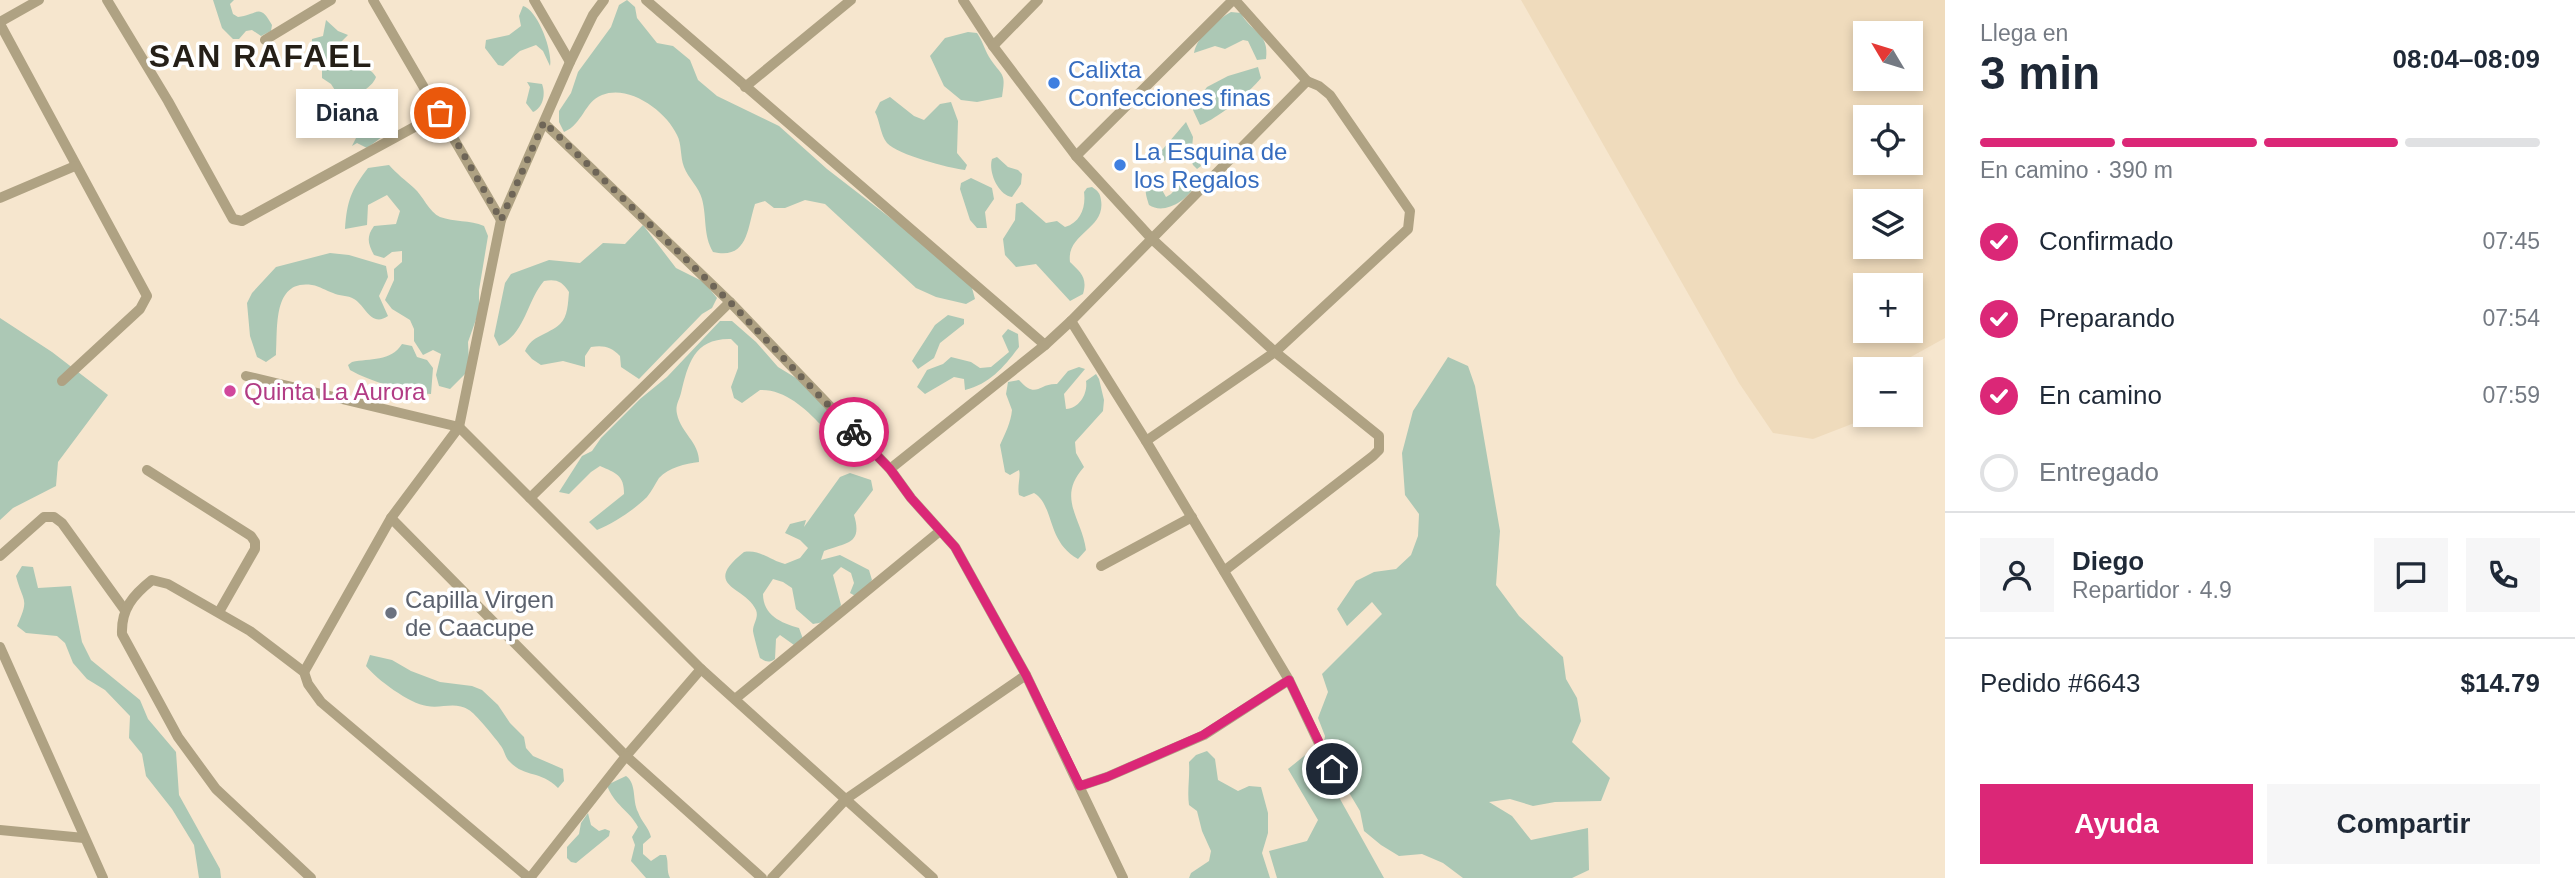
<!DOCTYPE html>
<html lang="es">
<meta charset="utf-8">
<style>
body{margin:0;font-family:Helvetica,sans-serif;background:#f6f6f7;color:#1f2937;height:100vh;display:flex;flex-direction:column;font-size:26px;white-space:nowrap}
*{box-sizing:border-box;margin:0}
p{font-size:23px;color:#747a83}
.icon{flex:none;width:38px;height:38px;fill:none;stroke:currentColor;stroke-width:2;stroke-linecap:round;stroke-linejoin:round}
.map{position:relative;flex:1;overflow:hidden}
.side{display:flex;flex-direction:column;background:#fff;width:630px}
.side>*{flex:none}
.needle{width:46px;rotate:308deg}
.tools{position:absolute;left:1853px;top:21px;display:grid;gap:14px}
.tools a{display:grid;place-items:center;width:70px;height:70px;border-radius:0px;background:#fff;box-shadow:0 4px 10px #0003;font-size:35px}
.pin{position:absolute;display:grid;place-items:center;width:60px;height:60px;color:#fff;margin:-30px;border:4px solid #fff;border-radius:50%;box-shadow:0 2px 7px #0007}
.courier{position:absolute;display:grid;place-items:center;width:70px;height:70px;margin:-35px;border:5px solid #db2777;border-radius:50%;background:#fff;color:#222;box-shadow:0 2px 9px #0007}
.bubble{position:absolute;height:49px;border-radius:0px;background:#fff;box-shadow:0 4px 10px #0003;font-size:23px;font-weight:800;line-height:49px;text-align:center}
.headline em{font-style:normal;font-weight:800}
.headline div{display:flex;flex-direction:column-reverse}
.headline{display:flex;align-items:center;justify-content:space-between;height:119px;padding:0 35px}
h1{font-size:46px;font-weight:800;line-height:52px}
.bar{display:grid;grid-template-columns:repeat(4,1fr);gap:10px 7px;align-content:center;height:84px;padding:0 35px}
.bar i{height:9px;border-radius:5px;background:#e0e1e3}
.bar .on{background:#db2777}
.bar p{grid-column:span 4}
.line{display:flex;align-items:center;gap:18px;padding:0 35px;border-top:2px solid #e0e1e3}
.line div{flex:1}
.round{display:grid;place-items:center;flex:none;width:74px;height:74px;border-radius:0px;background:#f6f6f7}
ol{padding:0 35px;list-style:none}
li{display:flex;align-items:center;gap:21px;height:77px}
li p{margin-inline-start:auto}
li .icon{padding:7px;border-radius:50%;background:#db2777;color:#fff;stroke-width:4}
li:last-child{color:#747a83}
li i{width:38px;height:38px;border:4px solid #e0e1e3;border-radius:50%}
.button{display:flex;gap:14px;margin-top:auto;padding:14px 35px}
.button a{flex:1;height:80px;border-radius:0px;background:#db2777;color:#fff;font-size:28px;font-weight:800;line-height:80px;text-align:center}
.button a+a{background:#f6f6f7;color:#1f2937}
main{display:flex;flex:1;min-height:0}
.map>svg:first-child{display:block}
.built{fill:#efdbbc;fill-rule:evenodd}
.green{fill:#acc8b5}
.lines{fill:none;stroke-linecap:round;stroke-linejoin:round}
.minor{stroke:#afa283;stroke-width:10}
.done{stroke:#6e6557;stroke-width:7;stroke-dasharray:0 12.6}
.route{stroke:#db2777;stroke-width:9}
.shop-dot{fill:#3f7fe0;stroke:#fff;stroke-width:2.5}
.hotel-dot{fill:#d1479c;stroke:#fff;stroke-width:2.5}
.worship-dot{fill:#6b7280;stroke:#fff;stroke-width:2.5}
.labels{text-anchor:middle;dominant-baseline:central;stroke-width:7;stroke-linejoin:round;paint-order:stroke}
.shop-label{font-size:24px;fill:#366cbe;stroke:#fff;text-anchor:start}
.hotel-label{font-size:24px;fill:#b23c85;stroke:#fff;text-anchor:start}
.worship-label{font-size:24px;fill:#5b616d;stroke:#fff;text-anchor:start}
.district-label{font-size:32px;font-weight:bold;letter-spacing:2px;fill:#251f17;stroke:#fff}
</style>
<main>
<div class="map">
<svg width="1945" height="878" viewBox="0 0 1945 878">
<rect width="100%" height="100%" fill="#f6e6ce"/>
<!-- built -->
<path class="built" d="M 1521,0 L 1945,0 L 1945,338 L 1889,369 L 1866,369 L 1865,382 L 1859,386 L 1857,422 L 1813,439 L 1773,433 L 1739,383 ZM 1866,33 L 1911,33 L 1911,79 L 1866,79 ZM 1866,117 L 1911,117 L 1911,163 L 1866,163 ZM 1866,201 L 1911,201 L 1911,247 L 1866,247 ZM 1866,285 L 1911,285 L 1911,331 L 1866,331 Z"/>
<!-- green -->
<g class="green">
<path d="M 213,0 L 234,0 L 230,4 L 233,14 L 238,17 C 258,15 259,2 272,25 L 271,31 L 261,36 L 252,30 L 246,31 L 239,39 L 233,39 L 222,28 Z"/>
<path d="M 627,0 L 635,7 L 637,18 L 657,43 L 673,46 L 690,60 L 698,80 L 717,96 L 779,126 L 827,169 L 963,274 L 972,288 L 975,299 L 966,304 L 936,297 L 916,288 L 825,204 L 805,200 L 785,208 L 774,208 L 765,201 L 755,204 C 747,229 748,260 713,252 C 703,235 707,218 702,199 C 699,187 688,178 684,167 C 680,157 682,144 677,135 C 666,111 629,84 602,95 C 584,102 583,124 564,132 L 559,122 L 559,111 L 571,93 L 578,72 L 611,27 L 619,5 Z"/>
<path d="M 523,6 C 538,10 553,52 550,66 L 543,51 L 536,45 L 520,51 L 503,66 L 498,65 L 485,48 L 486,40 L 509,35 L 521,26 L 519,16 Z"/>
<path d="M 1231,12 L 1241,13 C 1249,31 1270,32 1266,59 L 1257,60 L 1248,41 L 1243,40 L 1225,49 L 1215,46 L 1194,53 C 1197,36 1217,20 1231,12 Z"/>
<path d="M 326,20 L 338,31 L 348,35 L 333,50 L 334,56 L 344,68 C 357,69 367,63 376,77 C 372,89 352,98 340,98 L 331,84 L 322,78 L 322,68 L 311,55 L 312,39 L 323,36 Z"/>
<path d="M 968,32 L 977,33 C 983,41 985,52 991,60 C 1003,77 1006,73 1002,97 L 977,102 L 961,100 L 944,86 L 930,56 L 945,38 Z"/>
<path d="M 1258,67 L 1261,78 C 1250,92 1217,119 1200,125 L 1193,110 L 1194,104 L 1207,87 L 1228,76 Z"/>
<path d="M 527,82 L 542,84 C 546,94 543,108 533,112 L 526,103 L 530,87 Z"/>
<path d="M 890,97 L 914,116 L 924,120 L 940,104 L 951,102 L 958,121 L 957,153 L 967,165 L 965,170 C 949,168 898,155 887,143 C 880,134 880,121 875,112 L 880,102 Z"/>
<polygon points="378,114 382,118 392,115 396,117 394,128 367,148 357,143 352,146 356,138 371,135 375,131 375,120 372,115"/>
<path d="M 1186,122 L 1193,137 L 1192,148 L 1201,166 L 1197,169 L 1193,165 L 1189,155 C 1178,149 1170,162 1159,161 L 1157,156 Z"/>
<path d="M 997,157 L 1008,167 L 1018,170 L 1022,174 L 1021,184 L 1012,197 C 998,195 988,171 992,159 Z"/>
<path d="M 389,165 C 397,174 405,180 414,188 C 423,196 429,212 440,217 C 454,222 470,220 484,226 L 488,236 L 479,290 L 479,311 L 468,342 L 469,363 L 465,374 L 450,389 L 439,386 L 436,375 L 441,354 L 433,350 L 423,355 L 414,341 L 414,329 L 410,320 L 392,309 L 385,300 L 394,280 L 394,269 L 402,262 L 402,251 L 392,252 L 384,258 L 374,255 C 368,244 366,237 374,226 L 396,224 L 400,211 L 387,195 L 368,205 L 367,225 L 345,229 C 347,201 351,190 368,168 Z"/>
<polygon points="971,178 992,188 994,199 985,212 987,228 977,228 970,220 960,189 961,183"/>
<path d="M 1187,179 L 1193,181 L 1194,187 C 1186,201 1164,215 1149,205 C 1146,195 1142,186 1153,181 L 1158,183 L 1166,197 L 1171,194 L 1183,180 Z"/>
<path d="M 1092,187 C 1098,191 1100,193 1101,200 C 1106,229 1066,233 1070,262 C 1080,272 1088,277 1083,294 L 1070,301 L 1036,264 L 1016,267 L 1005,255 L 1003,239 L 1015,220 L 1016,204 L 1022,202 L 1046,223 L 1057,221 L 1065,227 C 1081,222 1086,207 1084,192 L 1087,188 Z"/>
<path d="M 643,225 L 676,268 L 704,282 L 717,298 L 712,308 L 702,314 L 639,379 L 621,367 L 620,356 C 611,347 604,345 591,347 L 585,356 L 585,367 L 563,361 L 541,365 L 532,359 L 525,351 C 532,335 548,335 560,324 C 568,317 568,302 569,292 C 562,281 556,279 544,281 C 526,302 526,333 499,346 L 494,336 L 505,283 L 511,274 L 549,260 L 580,263 L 603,243 L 625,244 Z"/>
<path d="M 330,253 L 349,255 L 386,266 L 388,277 L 379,296 L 388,316 C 371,328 365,305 354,299 C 348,295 339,296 333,293 C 326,291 320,286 312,285 C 272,279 278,329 276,355 L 266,362 L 257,357 L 250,336 L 247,303 L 252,293 L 276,267 Z"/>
<polygon points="948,315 964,319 964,324 940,343 934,358 918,369 912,361 915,356 935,325"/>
<polygon points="0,318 52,352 108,395 58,462 56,486 13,508 0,520"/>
<path d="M 720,321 L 732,321 L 756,342 L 778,367 L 814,389 L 825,408 L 846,431 L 856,450 L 850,459 C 836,451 831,437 821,425 C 805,408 784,389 760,390 L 742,403 L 734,398 L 731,387 L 738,368 L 738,346 L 731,339 C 694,338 688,364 681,393 C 679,401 675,405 677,414 C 681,433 699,442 699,462 C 685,464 669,467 659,478 C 655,484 652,491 647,497 C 634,510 614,523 597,530 L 589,522 L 624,494 C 624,475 616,473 600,466 L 591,472 L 569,494 L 559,492 L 582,456 L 592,451 L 601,438 L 640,399 L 667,377 Z"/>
<path d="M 1008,329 L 1018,334 L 1019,347 C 1004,367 990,384 965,390 L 964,379 L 954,377 L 925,394 L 917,387 L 927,370 L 943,364 L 951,357 L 971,362 L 980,368 L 991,367 L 1009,352 L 1002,336 Z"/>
<path d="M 402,344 L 412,346 L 417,357 L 427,360 L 433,368 L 431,394 C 409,393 369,381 350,370 L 348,365 L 352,362 C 370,358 391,362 402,344 Z"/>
<polygon points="1448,357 1468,366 1475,386 1500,531 1496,585 1519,616 1563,657 1566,679 1577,698 1581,721 1572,742 1610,778 1601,801 1555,802 1533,806 1510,799 1489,802 1512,816 1531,840 1588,828 1589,870 1572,878 1463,878 1443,863 1422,854 1399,856 1381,845 1364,831 1360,811 1323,749 1325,736 1318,718 1328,692 1322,674 1382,614 1372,602 1347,626 1337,609 1356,581 1374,572 1396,569 1411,555 1418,536 1419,514 1405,495 1402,453 1413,411"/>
<path d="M 1079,367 L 1085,369 L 1064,394 L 1066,409 C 1080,408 1088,393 1086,381 L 1096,374 L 1099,379 L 1104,400 L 1103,411 L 1075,442 L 1076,453 L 1084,467 C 1056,498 1082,518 1086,550 L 1078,559 C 1046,541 1055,506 1034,493 L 1024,497 L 1019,495 C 1017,486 1021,476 1019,470 L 1010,475 L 1005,472 L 1000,445 C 1005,434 1011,422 1012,410 L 1006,394 L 1008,382 L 1019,380 C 1037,400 1038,383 1057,384 L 1068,371 Z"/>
<path d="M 850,473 L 871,480 L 873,490 L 854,515 C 863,545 846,542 824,551 L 821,560 L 840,555 L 869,570 L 872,580 L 859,598 L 850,593 L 854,583 L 851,573 L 841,567 L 833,575 L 841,605 C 834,618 828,622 813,624 L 796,609 L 792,588 L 783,582 L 773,579 L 763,594 C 763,615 781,623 799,628 L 803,639 L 794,645 L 780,635 L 776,639 L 775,659 C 769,663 766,662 760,658 C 759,655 753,633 753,631 C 753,623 759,618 756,610 C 746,586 700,587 744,552 C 760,549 771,561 785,564 L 800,558 L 808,548 L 800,540 L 785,533 L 790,524 L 806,520 L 804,527 L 840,477 Z"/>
<path d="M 22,566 L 33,567 L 38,588 L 71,586 L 82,642 L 91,660 L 140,700 L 148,719 L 176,752 L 179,795 L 220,869 L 221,878 L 199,878 L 194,845 L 172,809 L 146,776 L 142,754 L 129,738 L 130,716 L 105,690 L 87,679 L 73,663 L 65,643 L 57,636 L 26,633 L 17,626 C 30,597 23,603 16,576 Z"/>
<path d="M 370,655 L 392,660 L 411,671 L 440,682 L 472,686 L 482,690 L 498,705 L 510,723 L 524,737 L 526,748 L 533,756 L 563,769 L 564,781 L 558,788 C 539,769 525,779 508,760 C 505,756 504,750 501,746 C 497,740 474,712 469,710 C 455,701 441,709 427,706 C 410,704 376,679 366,666 Z"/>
<path d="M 1207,751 L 1215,759 L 1218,780 L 1238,791 L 1249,786 L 1261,787 L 1268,813 L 1268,833 L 1262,853 L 1270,878 L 1189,878 L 1191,873 L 1209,861 L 1211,851 L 1202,831 L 1197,811 L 1189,805 C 1187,791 1190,777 1189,762 L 1196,755 Z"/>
<polygon points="1309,752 1340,799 1384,878 1277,878 1269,851 1307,841 1318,820 1288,769"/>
<path d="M 626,776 C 637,784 632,800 638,812 C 641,821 649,828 651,837 L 643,844 L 643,854 L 651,861 L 660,855 L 666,855 C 669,863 666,870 670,878 L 646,878 L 631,861 L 635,845 L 632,837 L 638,827 C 630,811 613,804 607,785 Z"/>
<polygon points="588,813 591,825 599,831 605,829 610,831 609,836 576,863 571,862 567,858 567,847 579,834 581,823"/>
</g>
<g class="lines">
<!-- minor -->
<g class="minor">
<polyline points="107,0 168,101 233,219 242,221 440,113"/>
<polyline points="373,0 501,220"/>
<polyline points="534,0 570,62"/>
<polyline points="646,0 1045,345"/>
<polyline points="963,0 993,46 1076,156 1152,239 1275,352 1379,436 1379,450 1373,456 1224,571"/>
<polyline points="0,22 39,0"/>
<polyline points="0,24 147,296 140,309 62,381"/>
<polyline points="265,40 331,0"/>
<polyline points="993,46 1038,0"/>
<polyline points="745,87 851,0"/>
<polyline points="544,123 730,302 890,469 911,498 955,547 1026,675 1123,878"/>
<polyline points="1076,156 1233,0"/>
<polyline points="0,198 75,166"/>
<polyline points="1071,321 1146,441 1289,680 1342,792"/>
<polyline points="246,376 459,427 701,669 626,756 391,518"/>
<polyline points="1146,441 1275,352 1408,229 1410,211 1330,95 1319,86 1307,81 1235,0"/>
<polyline points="890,469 1045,345 1071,321 1307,81"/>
<polyline points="147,470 251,536 255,542 255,549 219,612"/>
<polyline points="530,498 730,302"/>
<polyline points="0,556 44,517 54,517 62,523 124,609"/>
<polyline points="1101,566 1192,517"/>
<polyline points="0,647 103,878"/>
<polyline points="701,669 933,878"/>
<polyline points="304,672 391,518 459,427 501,220 570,62 593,15 604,0"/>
<polyline points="735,699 940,531"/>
<polyline points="1080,786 1107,777 1204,735 1289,680"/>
<polyline points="0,830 84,838"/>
<path d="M 311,878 L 216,789 L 178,737 L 122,634 C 121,609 133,595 152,580 L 168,584 L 250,631 L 304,672 L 308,684 L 321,702 L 529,878"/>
<polyline points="530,878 626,756 762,878"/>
<polyline points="772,878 846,799 1026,675"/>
</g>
</g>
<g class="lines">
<!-- done -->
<polyline class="done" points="440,113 501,220 544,122 730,302 854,432"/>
<!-- route -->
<polyline class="route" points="854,432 890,469 911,498 955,547 1026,675 1080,786 1107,777 1203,735 1289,680 1332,769"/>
</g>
<!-- markers -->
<g class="shop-dot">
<circle cx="1054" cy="83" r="7"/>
<circle cx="1120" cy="165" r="7"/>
</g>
<circle class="hotel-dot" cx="230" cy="391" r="7"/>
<circle class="worship-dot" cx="391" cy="613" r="7"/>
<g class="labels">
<!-- shop labels -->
<g class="shop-label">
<text x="1068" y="69">Calixta<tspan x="1068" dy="28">Confecciones finas</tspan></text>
<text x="1134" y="151">La Esquina de<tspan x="1134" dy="28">los Regalos</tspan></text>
</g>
<!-- hotel labels -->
<g class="hotel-label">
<text x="244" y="391">Quinta La Aurora</text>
</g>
<!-- worship labels -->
<g class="worship-label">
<text x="405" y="599">Capilla Virgen<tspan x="405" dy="28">de Caacupe</tspan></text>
</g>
<!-- district labels -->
<g class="district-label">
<text x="261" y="56">SAN RAFAEL</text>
</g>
</g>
</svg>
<div class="tools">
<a><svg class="needle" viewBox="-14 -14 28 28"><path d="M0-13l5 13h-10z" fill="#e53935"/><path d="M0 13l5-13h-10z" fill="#747a83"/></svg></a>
<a><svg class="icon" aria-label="locate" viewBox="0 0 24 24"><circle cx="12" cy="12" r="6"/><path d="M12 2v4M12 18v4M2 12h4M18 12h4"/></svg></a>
<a><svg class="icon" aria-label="layers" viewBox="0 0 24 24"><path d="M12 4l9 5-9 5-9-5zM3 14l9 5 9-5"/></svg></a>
<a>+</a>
<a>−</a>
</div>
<div class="pin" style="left:440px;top:113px;background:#ea580c"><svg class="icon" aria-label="bag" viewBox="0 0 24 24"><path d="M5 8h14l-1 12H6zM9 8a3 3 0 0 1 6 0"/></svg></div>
<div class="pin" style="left:1332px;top:769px;background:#1f2937"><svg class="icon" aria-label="home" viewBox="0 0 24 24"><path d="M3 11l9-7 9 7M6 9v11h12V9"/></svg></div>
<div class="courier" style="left:854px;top:432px"><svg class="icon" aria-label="bike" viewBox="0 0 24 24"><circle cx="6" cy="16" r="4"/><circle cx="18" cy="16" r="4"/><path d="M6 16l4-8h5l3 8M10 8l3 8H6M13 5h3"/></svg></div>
<div class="bubble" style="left:296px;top:89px;width:102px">Diana</div>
</div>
<section class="side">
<div class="headline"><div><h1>3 min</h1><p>Llega en</p></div><em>08:04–08:09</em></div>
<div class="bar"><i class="on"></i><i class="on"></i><i class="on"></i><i></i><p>En camino · 390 m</p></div>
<ol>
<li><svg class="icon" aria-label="check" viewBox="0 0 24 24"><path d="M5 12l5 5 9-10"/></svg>Confirmado<p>07:45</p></li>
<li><svg class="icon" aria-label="check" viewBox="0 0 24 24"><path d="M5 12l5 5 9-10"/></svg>Preparando<p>07:54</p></li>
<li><svg class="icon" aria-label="check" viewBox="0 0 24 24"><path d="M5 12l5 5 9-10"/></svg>En camino<p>07:59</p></li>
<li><i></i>Entregado</li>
</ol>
<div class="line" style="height:126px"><a class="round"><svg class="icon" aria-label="person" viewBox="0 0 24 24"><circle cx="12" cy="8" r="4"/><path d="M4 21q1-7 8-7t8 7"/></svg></a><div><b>Diego</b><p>Repartidor · 4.9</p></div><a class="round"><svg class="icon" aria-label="chat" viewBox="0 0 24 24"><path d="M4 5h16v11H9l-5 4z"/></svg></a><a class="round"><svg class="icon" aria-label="phone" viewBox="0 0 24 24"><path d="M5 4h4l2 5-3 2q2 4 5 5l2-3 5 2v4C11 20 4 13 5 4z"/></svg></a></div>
<div class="line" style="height:91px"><div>Pedido #6643</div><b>$14.79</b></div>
<div class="button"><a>Ayuda</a><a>Compartir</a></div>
</section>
</main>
